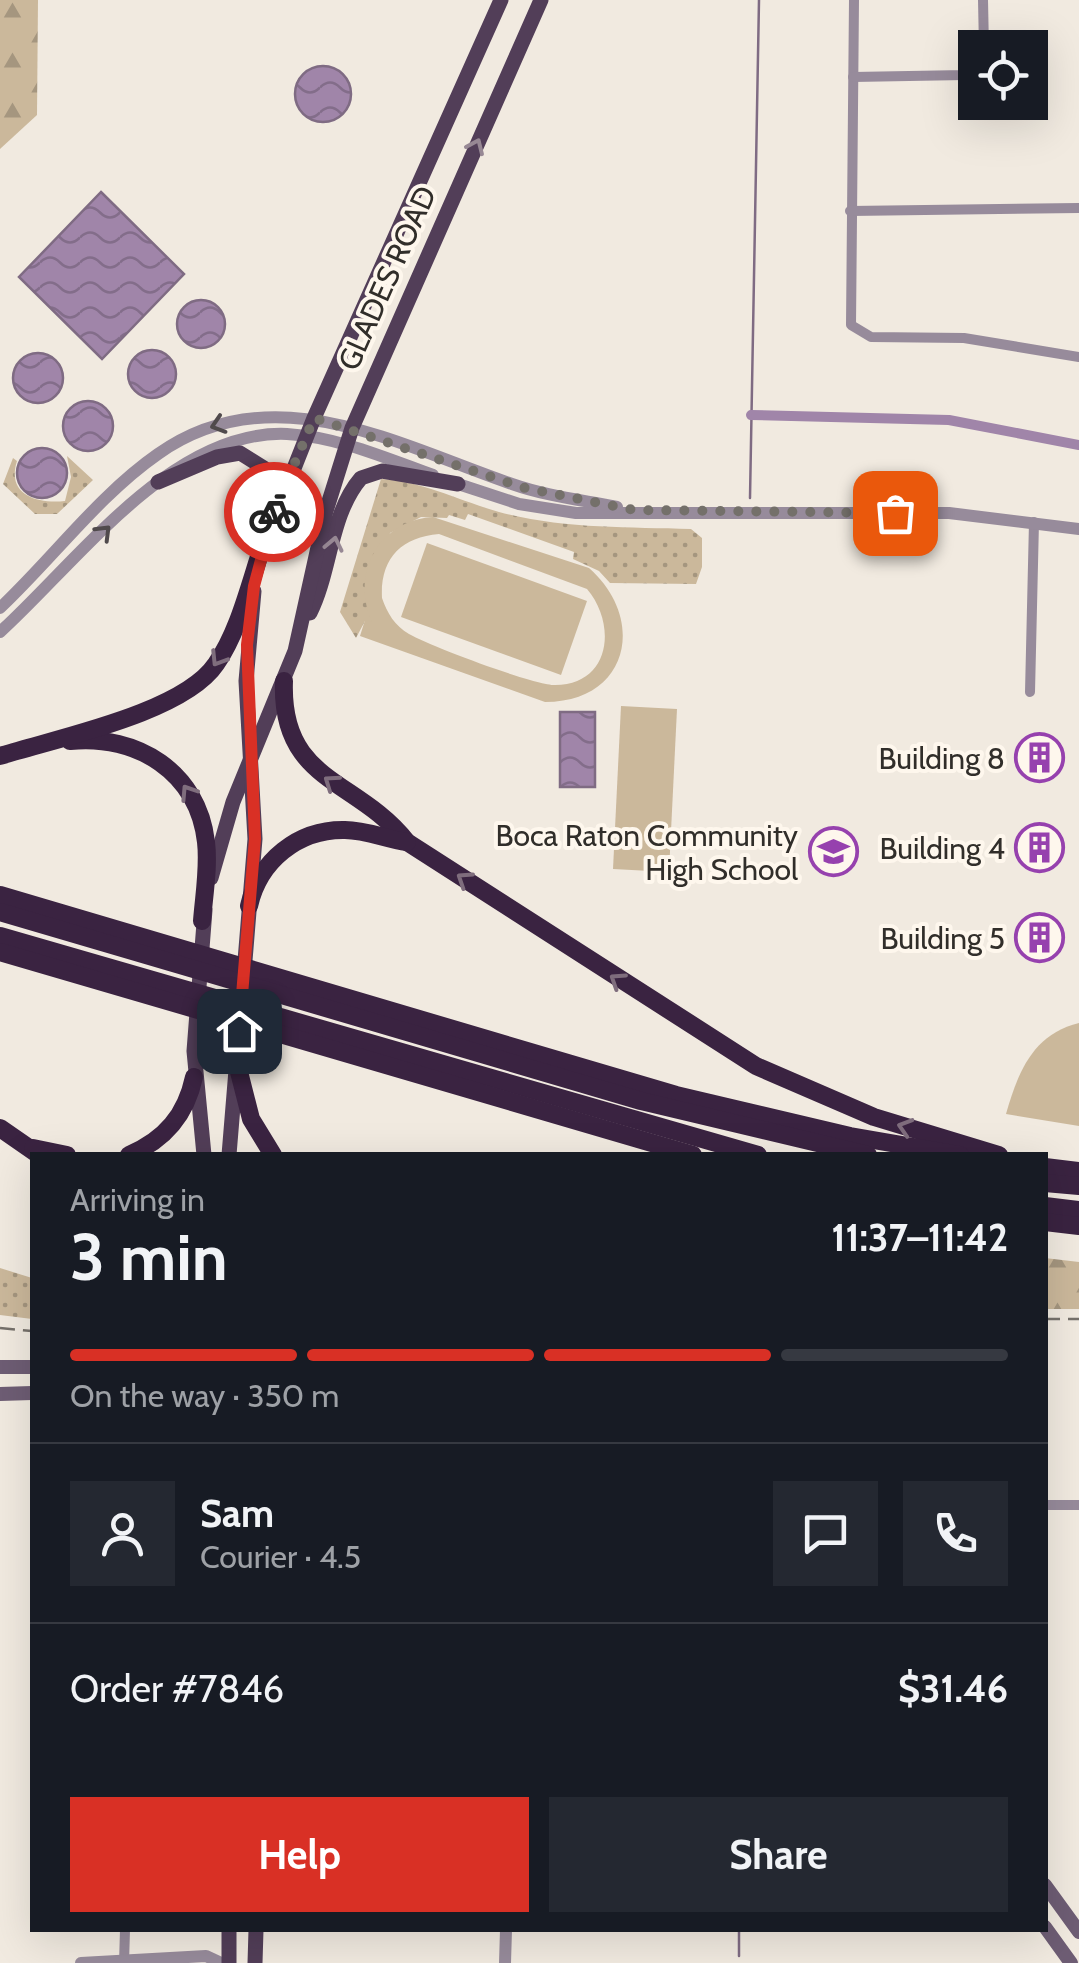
<!DOCTYPE html>
<meta charset="utf-8">
<style>
body{margin:0;font-family:Cabin,sans-serif;background:#242831;color:#f1f3f6;height:100vh;display:flex;flex-direction:column;font-size:38px;white-space:nowrap}
*{box-sizing:border-box;margin:0}
p{font-size:32px;color:#9ea1a6}
.icon{flex:none;width:55px;height:55px;fill:none;stroke:currentColor;stroke-width:2;stroke-linecap:round;stroke-linejoin:round}
.map{position:relative;flex:1;overflow:hidden}
.panel{position:absolute;left:30px;top:1152px;width:1018px;height:780px;display:flex;flex-direction:column;background:#171b24;border-radius:0px;box-shadow:0 10px 40px #0002}
.panel>*{flex:none}
.fabs{position:absolute;left:958px;top:30px;display:grid;gap:20px}
.fabs a{display:grid;place-items:center;width:90px;height:90px;border-radius:0px;background:#171b24;box-shadow:0 10px 40px #0002;font-size:50px}
.pin{position:absolute;display:grid;place-items:center;width:85px;height:85px;color:#fff;margin:-42px;border-radius:20px;box-shadow:0 5px 15px #0006}
.courier{position:absolute;display:grid;place-items:center;width:100px;height:100px;margin:-50px;border:8px solid #d93025;border-radius:50%;background:#fff;color:#222;box-shadow:0 2px 12px #0007}
.summary em{font-style:normal;font-weight:700}
.summary div{display:flex;flex-direction:column-reverse}
.summary{display:flex;align-items:center;justify-content:space-between;height:170px;padding:0 40px}
h1{font-size:65px;font-weight:700;line-height:75px}
.bar{display:grid;grid-template-columns:repeat(4,1fr);gap:15px 10px;align-content:center;height:120px;padding:0 40px}
.bar i{height:12px;border-radius:8px;background:#363941}
.bar .selected{background:#d93025}
.bar p{grid-column:span 4}
.line{display:flex;align-items:center;gap:25px;padding:0 40px;border-top:2px solid #363941}
.line div{flex:1}
.round{display:grid;place-items:center;flex:none;width:105px;height:105px;border-radius:0px;background:#242831}
.button{display:flex;gap:20px;margin-top:auto;padding:20px 40px}
.button a{flex:1;height:115px;border-radius:0px;background:#d93025;color:#fff;font-size:40px;font-weight:700;line-height:115px;text-align:center}
.button a+a{background:#242831;color:#f1f3f6}
.map>svg:first-child{display:block}
.grass{fill:url(#grass-dots)}
.forest{fill:url(#forest-firs)}
.park{fill:#cbb89b;fill-rule:evenodd}
.water{fill:url(#water-waves);stroke:#7f6b83;stroke-width:2.5}
.lines{fill:none;stroke-linecap:round;stroke-linejoin:round}
.stream{stroke:#7f6b83;stroke-width:2.5}
.canal{stroke:#a085a9;stroke-width:10}
.minor{stroke:#978b9b;stroke-width:10}
.tertiary{stroke:#978b9b;stroke-width:12}
.secondary{stroke:#6e5d74;stroke-width:14}
.primary{stroke:#523e58;stroke-width:15}
.motorway{stroke:#3a2341;stroke-width:18}
.rail{stroke:#76716b;stroke-width:2.5;stroke-dasharray:15 8;stroke-linecap:butt}
.oneway{stroke:#978894}
.oneway2{stroke:#504a4c}
.oneway3{stroke:#7f6d7d}
.done{stroke:#74706a;stroke-width:10;stroke-dasharray:0 18}
.route{stroke:#d93025;stroke-width:12}
.labels{text-anchor:middle;dominant-baseline:central;stroke-width:8;stroke-linejoin:round;paint-order:stroke}
.street-label{font-size:30px;fill:#312e2a;stroke:#fef7ed}
.poi-label{font-size:30px;fill:#312e2a;stroke:#fef7ed;text-anchor:end}
</style>
<div class="map">
<svg width="1079" height="1963" viewBox="0 0 1079 1963">
<defs>
<pattern id="grass-dots" width="8" height="8" patternUnits="userSpaceOnUse" patternTransform="scale(2.5)"><rect width="8" height="8" fill="#cbb89b"/><path d="M2 2h.1M6 6h.1" fill="none" stroke="#a5967f" stroke-width="1.8" stroke-linecap="round"/></pattern>
<pattern id="forest-firs" width="22" height="20" patternUnits="userSpaceOnUse" patternTransform="scale(2.5)"><rect width="22" height="20" fill="#cbb89b"/><path d="M5 1l3.5 6h-7zM16 11l3.5 6h-7z" fill="#a5967f"/></pattern>
<pattern id="water-waves" width="16" height="10" patternUnits="userSpaceOnUse" patternTransform="scale(2.5)"><rect width="16" height="10" fill="#a085a9"/><path d="M0 5q4-4 8 0t8 0" fill="none" stroke="#836d8a"/></pattern>
</defs>
<rect width="100%" height="100%" fill="#f1eae0"/>
<!-- grass -->
<g class="grass">
<path d="M 67,456 L 93,480 L 57,514 L 35,514 L 3,484 L 13,458 L 17,461 C 6,495 37,504 65,501 L 71,477 Z"/>
<path d="M 381,479 C 422,481 460,501 499,512 C 562,529 627,527 691,529 L 702,538 L 702,567 L 696,584 L 610,583 L 599,571 L 573,559 L 574,552 L 468,514 L 465,520 L 449,515 L 447,518 L 421,517 L 390,533 L 372,623 L 365,621 L 356,638 L 340,612 Z"/>
<polygon points="0,1268 32,1278 32,1319 0,1315"/>
</g>
<!-- forest -->
<g class="forest">
<polygon points="0,0 38,0 37,115 0,149"/>
<polygon points="1045,1258 1079,1262 1079,1309 1045,1309"/>
</g>
<!-- park -->
<g class="park">
<path d="M 433,517 L 589,568 C 647,619 629,702 545,702 L 360,636 L 365,620 L 372,622 C 350,574 379,520 433,517 ZM 439,534 L 587,589 C 617,624 611,685 555,685 C 533,685 430,646 409,634 C 395,626 387,613 382,598 C 380,559 401,537 439,534 Z"/>
<polygon points="427,543 587,601 561,675 401,617"/>
<polygon points="621,706 677,709 669,872 613,869"/>
<path d="M 1079,1023 L 1079,1126 L 1006,1114 C 1018,1072 1033,1034 1079,1023 Z"/>
</g>
<!-- water -->
<g class="water">
<circle cx="323" cy="94" r="28"/>
<polygon points="101,192 184,274 102,359 19,277"/>
<circle cx="201" cy="324" r="24"/>
<circle cx="152" cy="374" r="24"/>
<circle cx="38" cy="378" r="25"/>
<circle cx="88" cy="426" r="25"/>
<circle cx="42" cy="473" r="25"/>
<rect x="560" y="712" width="35" height="75"/>
</g>
<g class="lines">
<!-- stream -->
<g class="stream">
<polyline points="750,498 759,0"/>
<polyline points="739,1930 739,1956"/>
</g>
<!-- canal -->
<polyline class="canal" points="751,415 949,420 1079,445"/>
<!-- minor -->
<g class="minor">
<polyline points="854,0 851,325 871,337 964,338 1079,357"/>
<polyline points="983,0 984,48"/>
<polyline points="853,77 965,75 975,71"/>
<polyline points="850,211 1079,208"/>
<polyline points="1030,692 1034,522"/>
<polyline points="1045,1505 1079,1505"/>
<polyline points="124,1963 125,1930"/>
</g>
<!-- tertiary -->
<g class="tertiary">
<polyline points="452,482 519,504 576,513 949,513 1079,529"/>
<path d="M 0,608 C 53,558 99,495 158,454 C 272,373 398,445 512,484 C 546,496 582,500 617,507"/>
<path d="M 0,632 C 78,561 173,429 287,434 C 338,437 386,458 433,475"/>
<polyline points="81,1963 206,1956 221,1963"/>
<polyline points="505,1963 506,1930"/>
</g>
<!-- secondary -->
<g class="secondary">
<polyline points="0,1367 32,1367"/>
<polyline points="0,1394 32,1393"/>
<polyline points="1045,1885 1079,1932"/>
<polyline points="1045,1927 1071,1963"/>
</g>
<!-- primary -->
<g class="primary">
<polyline points="158,482 217,457 240,453 264,468 275,509"/>
<polyline points="264,544 314,418 501,0"/>
<path d="M 310,613 C 331,571 330,514 361,478 L 382,471 L 458,484"/>
<polyline points="211,878 233,802 295,651 326,511 352,428 541,0"/>
<polyline points="204,1155 194,1051 205,910"/>
<polyline points="229,1155 255,839 246,681 254,591"/>
<polyline points="229,1963 229,1930"/>
<polyline points="255,1963 256,1930"/>
</g>
<!-- motorway -->
<g class="motorway">
<path d="M 284,681 C 280,783 357,778 407,842 L 756,1066 L 874,1117 L 999,1155"/>
<path d="M 70,741 C 137,734 198,772 206,842 C 209,867 204,895 202,921"/>
<path d="M 0,756 C 57,738 183,713 216,664 C 241,628 251,577 266,536"/>
<polyline points="0,895 676,1095 850,1136 960,1155"/>
<path d="M 249,906 C 259,861 298,829 345,830 C 366,830 386,839 407,842"/>
<polyline points="0,912 641,1101 868,1155"/>
<polyline points="0,936 758,1155"/>
<polyline points="0,952 693,1155"/>
<polyline points="237,1064 251,1119 273,1155"/>
<polyline points="0,1128 39,1155"/>
<polyline points="33,1148 67,1155"/>
<path d="M 129,1155 C 165,1140 186,1115 194,1077"/>
<polyline points="1045,1167 1079,1171"/>
<polyline points="1045,1183 1079,1186"/>
<polyline points="1045,1206 1079,1210"/>
<polyline points="1045,1222 1079,1226"/>
</g>
<!-- rail -->
<g class="rail">
<polyline points="1045,1319 1079,1319"/>
<polyline points="0,1328 32,1331"/>
</g>
</g>
<!-- one-way arrows -->
<defs><path id="oneway-chevron" d="M-2-3.5L2.5 0L-2 3.5" fill="none" stroke-width="1.6" stroke-linecap="round" stroke-linejoin="round" transform="scale(2.5)"/></defs>
<g class="oneway">
<use href="#oneway-chevron" transform="translate(476 146) rotate(-66)"/>
<use href="#oneway-chevron" transform="translate(334 544) rotate(-78)"/>
</g>
<g class="oneway2">
<use href="#oneway-chevron" transform="translate(218 425) rotate(162)"/>
<use href="#oneway-chevron" transform="translate(104 532) rotate(-45)"/>
</g>
<g class="oneway3">
<use href="#oneway-chevron" transform="translate(218 659) rotate(122)"/>
<use href="#oneway-chevron" transform="translate(331 782) rotate(-145)"/>
<use href="#oneway-chevron" transform="translate(188 792) rotate(-123)"/>
<use href="#oneway-chevron" transform="translate(464 879) rotate(-147)"/>
<use href="#oneway-chevron" transform="translate(617 980) rotate(-147)"/>
<use href="#oneway-chevron" transform="translate(905 1127) rotate(-163)"/>
</g>
<g class="lines">
<!-- done -->
<polyline class="done" points="274,512 314,418 525,488 634,510 895,513"/>
<!-- route -->
<polyline class="route" points="239,1031 255,839 247,645 254,586 274,512"/>
</g>
<!-- icons -->
<defs>
<symbol id="building-ring" viewBox="-11 -11 22 22"><circle r="9.5" fill="#fef7ed" stroke="#9641ae" stroke-width="1.5"/><path d="M-4-6H4V6H1V3H-1V6H-4ZM-2.5-4.3h1.7v1.8h-1.7ZM.8-4.3h1.7v1.8H.8ZM-2.5-1h1.7V.8h-1.7ZM.8-1h1.7V.8H.8Z" fill="#9641ae"/></symbol>
<symbol id="school-ring" viewBox="-11 -11 22 22"><circle r="9.5" fill="#fef7ed" stroke="#9641ae" stroke-width="1.5"/><path d="M0-5L7-2L0 1L-7-2ZM-4 1L0 2.5L4 1V4Q0 6-4 4Z" fill="#9641ae"/></symbol>
</defs>
<g fill-rule="evenodd">
<use href="#building-ring" x="1012" y="730" width="55" height="55"/>
<use href="#building-ring" x="1012" y="820" width="55" height="55"/>
<use href="#school-ring" x="806" y="824" width="55" height="55"/>
<use href="#building-ring" x="1012" y="910" width="55" height="55"/>
</g>
<g class="labels">
<!-- street labels -->
<g class="street-label">
<text transform="translate(387 278) rotate(-66)">GLADES ROAD</text>
</g>
<!-- poi labels -->
<g class="poi-label">
<text x="1005" y="758">Building 8</text>
<text x="798" y="835">Boca Raton Community<tspan x="798" dy="34">High School</tspan></text>
<text x="1005" y="848">Building 4</text>
<text x="1005" y="938">Building 5</text>
</g>
</g>
</svg>
<div class="fabs">
<a><svg class="icon" aria-label="locate" viewBox="0 0 24 24"><circle cx="12" cy="12" r="6"/><path d="M12 2v4M12 18v4M2 12h4M18 12h4"/></svg></a>
</div>
<div class="pin" style="left:895px;top:513px;background:#ea580c"><svg class="icon" aria-label="bag" viewBox="0 0 24 24"><path d="M5 8h14l-1 12H6zM9 8a3 3 0 0 1 6 0"/></svg></div>
<div class="pin" style="left:239px;top:1031px;background:#1f2937"><svg class="icon" aria-label="home" viewBox="0 0 24 24"><path d="M3 11l9-7 9 7M6 9v11h12V9"/></svg></div>
<div class="courier" style="left:274px;top:512px"><svg class="icon" aria-label="bike" viewBox="0 0 24 24"><circle cx="6" cy="16" r="4"/><circle cx="18" cy="16" r="4"/><path d="M6 16l4-8h5l3 8M10 8l3 8H6M13 5h3"/></svg></div>
<section class="panel">
<div class="summary"><div><h1>3 min</h1><p>Arriving in</p></div><em>11:37–11:42</em></div>
<div class="bar"><i class="selected"></i><i class="selected"></i><i class="selected"></i><i></i><p>On the way · 350 m</p></div>
<div class="line" style="height:180px"><a class="round"><svg class="icon" aria-label="person" viewBox="0 0 24 24"><circle cx="12" cy="8" r="4"/><path d="M4 21q1-7 8-7t8 7"/></svg></a><div><b>Sam</b><p>Courier · 4.5</p></div><a class="round"><svg class="icon" aria-label="chat" viewBox="0 0 24 24"><path d="M4 5h16v11H9l-5 4z"/></svg></a><a class="round"><svg class="icon" aria-label="phone" viewBox="0 0 24 24"><path d="M5 4h4l2 5-3 2q2 4 5 5l2-3 5 2v4C11 20 4 13 5 4z"/></svg></a></div>
<div class="line" style="height:130px"><div>Order #7846</div><b>$31.46</b></div>
<div class="button"><a>Help</a><a>Share</a></div>
</section>
</div>
